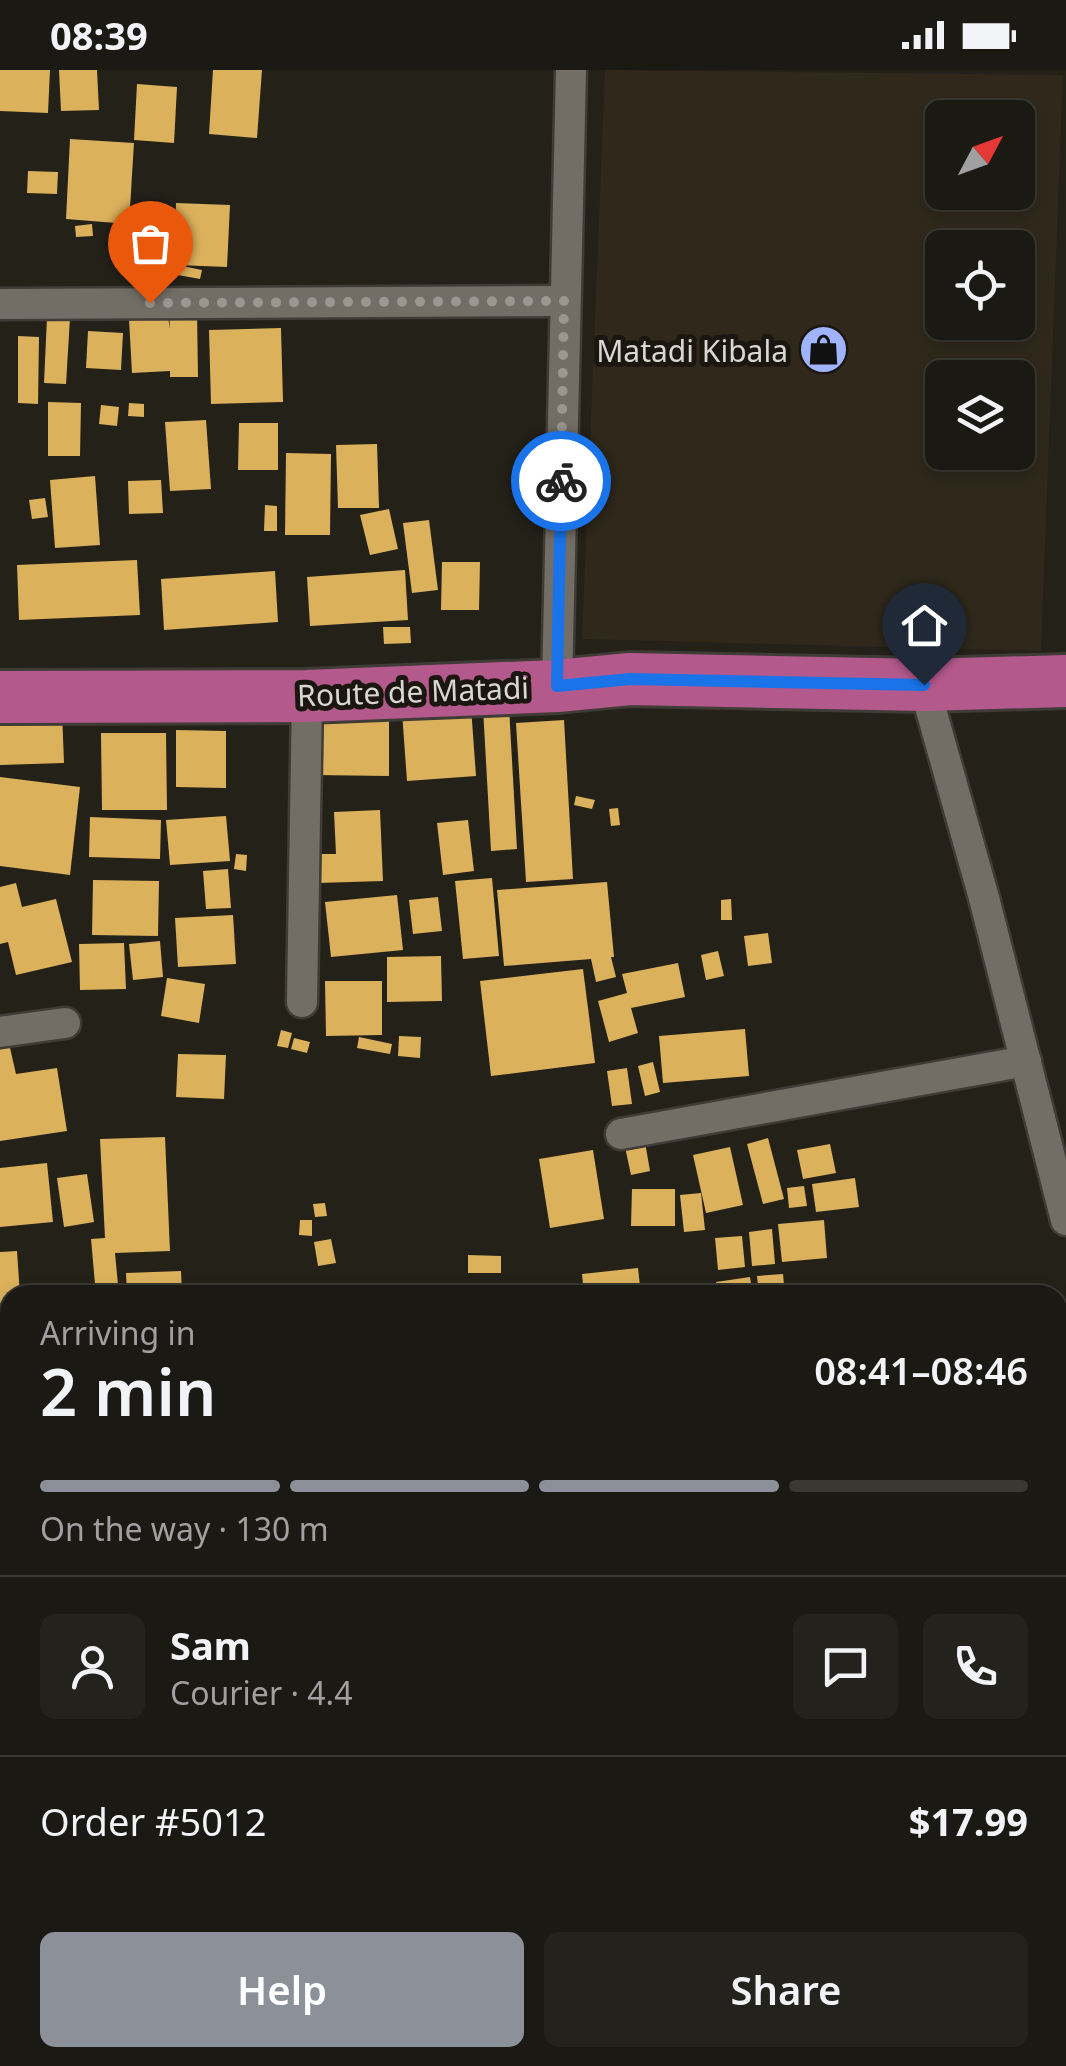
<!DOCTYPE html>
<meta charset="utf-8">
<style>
body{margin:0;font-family:"Noto Sans",sans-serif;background:#24221c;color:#f1f3f6;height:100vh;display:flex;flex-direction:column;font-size:38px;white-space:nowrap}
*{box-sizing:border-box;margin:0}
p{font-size:32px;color:#a0a0a0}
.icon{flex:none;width:55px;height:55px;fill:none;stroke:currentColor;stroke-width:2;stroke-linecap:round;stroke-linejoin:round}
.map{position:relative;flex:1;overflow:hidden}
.panel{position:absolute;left:0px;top:1215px;width:1068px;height:782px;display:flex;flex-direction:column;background:#1b1913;border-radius:30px 30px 0 0;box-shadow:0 5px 15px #0003,0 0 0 2px #393833}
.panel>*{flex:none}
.needle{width:65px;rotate:49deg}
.tools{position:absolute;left:925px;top:30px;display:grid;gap:20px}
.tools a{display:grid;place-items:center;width:110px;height:110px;border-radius:15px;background:#1b1913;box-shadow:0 5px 15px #0003,0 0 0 2px #393833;font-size:50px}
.pin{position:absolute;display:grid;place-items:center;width:85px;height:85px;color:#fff;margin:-102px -42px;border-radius:50% 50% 50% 0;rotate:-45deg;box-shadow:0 0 10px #0007}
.pin .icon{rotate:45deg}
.courier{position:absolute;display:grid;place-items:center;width:100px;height:100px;margin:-50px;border:8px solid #1a73e8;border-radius:50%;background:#fff;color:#222;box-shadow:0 2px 12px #0007}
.headline em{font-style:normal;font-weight:600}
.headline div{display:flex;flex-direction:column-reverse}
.headline{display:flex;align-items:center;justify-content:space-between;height:170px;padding:0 40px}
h1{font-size:65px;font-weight:600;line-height:75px}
.bar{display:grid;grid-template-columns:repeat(4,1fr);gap:15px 10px;align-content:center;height:120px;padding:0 40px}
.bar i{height:12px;border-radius:8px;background:#393833}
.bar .active{background:#8c9099}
.bar p{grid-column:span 4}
.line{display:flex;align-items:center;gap:25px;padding:0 40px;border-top:2px solid #393833}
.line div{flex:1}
.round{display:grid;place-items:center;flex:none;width:105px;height:105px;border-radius:15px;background:#24221c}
.primary-button{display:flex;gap:20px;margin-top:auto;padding:20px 40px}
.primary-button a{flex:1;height:115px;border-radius:15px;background:#8c9099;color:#fff;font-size:40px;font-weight:600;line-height:115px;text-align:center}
.primary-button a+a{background:#24221c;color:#f1f3f6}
.status{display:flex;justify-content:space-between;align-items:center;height:70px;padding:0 50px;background:#1b1913;direction:ltr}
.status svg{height:28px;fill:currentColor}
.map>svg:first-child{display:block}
.built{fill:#2f281b;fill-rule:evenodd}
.building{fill:#dbb15c}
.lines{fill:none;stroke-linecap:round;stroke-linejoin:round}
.minor-casing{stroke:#3f3b36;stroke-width:35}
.trunk-casing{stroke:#3f3b36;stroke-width:58}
.minor{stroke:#736e65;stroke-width:30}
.trunk{stroke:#b4598c;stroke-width:52}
.done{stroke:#9a9791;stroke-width:10;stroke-dasharray:0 18}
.route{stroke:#1a73e8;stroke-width:12}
.labels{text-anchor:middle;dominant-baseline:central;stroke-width:10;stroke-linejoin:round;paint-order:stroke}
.poi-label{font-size:30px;fill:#d9d7d2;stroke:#1b1710;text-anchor:end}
.street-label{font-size:30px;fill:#d9d7d2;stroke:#1b1710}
</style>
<div class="status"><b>08:39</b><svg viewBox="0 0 49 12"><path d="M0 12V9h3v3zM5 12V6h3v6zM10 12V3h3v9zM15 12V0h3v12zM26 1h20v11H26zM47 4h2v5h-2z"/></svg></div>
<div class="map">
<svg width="1066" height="1996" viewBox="0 0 1066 1996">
<rect width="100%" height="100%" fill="#242119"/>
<!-- built -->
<path class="built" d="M 605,0 L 1063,5 L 1041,581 L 582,569 ZM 942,48 L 1018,48 L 1018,122 L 942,122 ZM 942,178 L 1018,178 L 1018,252 L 942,252 ZM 942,308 L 1018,308 L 1018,382 L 942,382 Z"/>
<!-- building -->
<g class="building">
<polygon points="0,0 50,0 48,43 0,41"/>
<polygon points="59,0 97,0 99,40 61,41"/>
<polygon points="213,0 262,0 257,68 209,64"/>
<polygon points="137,14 177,17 174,73 134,70"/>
<polygon points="70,69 134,73 129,154 66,149"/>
<polygon points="28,101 58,102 57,124 27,123"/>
<polygon points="176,133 230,135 227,197 177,195 202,200 200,209 167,203 169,193 174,194"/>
<polygon points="92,154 93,166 76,167 75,156"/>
<polygon points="197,241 198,307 170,307 170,301 132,303 129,249 168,247 170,259 169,242"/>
<polygon points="47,247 70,248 66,314 44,313"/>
<polygon points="281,258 283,332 211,334 209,260"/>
<polygon points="88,261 123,263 121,300 86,298"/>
<polygon points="18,266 39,267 38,334 18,333"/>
<polygon points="48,332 81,333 80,386 48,386"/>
<polygon points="129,333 144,334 144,347 128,346"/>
<polygon points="101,335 119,337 117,356 99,354"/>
<polygon points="206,350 211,419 170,421 165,352"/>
<polygon points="239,353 278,353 278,400 238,400"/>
<polygon points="377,374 379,438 338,438 336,375"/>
<polygon points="286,383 331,384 330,465 285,465"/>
<polygon points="95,406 100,475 55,478 50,410"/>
<polygon points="161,410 163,443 129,444 128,411"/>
<polygon points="45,428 48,447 32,449 29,430"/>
<polygon points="265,435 277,436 277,461 264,461"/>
<polygon points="389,439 398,479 370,485 360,445"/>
<polygon points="429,450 438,520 412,523 403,453"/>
<polygon points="137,490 140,545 19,550 17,495"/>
<polygon points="442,492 480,492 479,540 441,540"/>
<polygon points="405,500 408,550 310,556 307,507"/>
<polygon points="275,501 278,552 164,560 161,509"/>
<polygon points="383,557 410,557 411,573 384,574"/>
<polygon points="471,637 476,706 407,711 402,642"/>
<polygon points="509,637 517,779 491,781 483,638"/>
<polygon points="314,638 389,638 389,706 314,705"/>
<polygon points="62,641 64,693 0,695 0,644"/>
<polygon points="564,650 573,809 526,812 516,653"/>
<polygon points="176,660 226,661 226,718 176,717"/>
<polygon points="101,663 166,663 167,740 102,740"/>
<polygon points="0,707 80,717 70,805 0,796"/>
<polygon points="576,726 595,730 592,739 574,735"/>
<polygon points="618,738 620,755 611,756 609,739"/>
<polygon points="380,740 383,811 318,813 317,784 336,784 334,742"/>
<polygon points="226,746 230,791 170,795 166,750"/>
<polygon points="90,747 161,750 160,789 89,787"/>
<polygon points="468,750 474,801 443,805 437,753"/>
<polygon points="236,784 247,785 246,801 234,799"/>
<polygon points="228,799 231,838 206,839 203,801"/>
<polygon points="492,808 499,886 463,889 455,811"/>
<polygon points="93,810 159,811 158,866 92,865"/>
<polygon points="607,812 614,887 611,887 616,907 596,912 591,889 504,896 497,820"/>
<polygon points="16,813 22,837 56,829 72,892 16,905 8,872 0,874 0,817"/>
<polygon points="397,825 403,880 331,887 325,832"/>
<polygon points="438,827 442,861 413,864 409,830"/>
<polygon points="731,829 732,850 721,850 721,830"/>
<polygon points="233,845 236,894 178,897 175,848"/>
<polygon points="768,863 772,893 748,896 744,866"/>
<polygon points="160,871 163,907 133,910 129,874"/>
<polygon points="124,873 126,919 80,920 79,874"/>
<polygon points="718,881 724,906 706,910 701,885"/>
<polygon points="441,886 442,931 387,932 387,887"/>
<polygon points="678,893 685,927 631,938 638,963 609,972 598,931 627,923 622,904"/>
<polygon points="583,899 595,993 491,1006 480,911"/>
<polygon points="167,908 205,914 199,953 161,946"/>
<polygon points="325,911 382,911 382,965 326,966"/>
<polygon points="745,959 749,1006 663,1013 659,966"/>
<polygon points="281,960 292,963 288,978 277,976"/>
<polygon points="399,966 421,967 420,988 398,986"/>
<polygon points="359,967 392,974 390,984 357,978"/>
<polygon points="294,968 310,972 307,983 291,979"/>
<polygon points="8,969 16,1004 57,998 67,1061 0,1071 0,971"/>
<polygon points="178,984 226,985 224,1029 176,1027"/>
<polygon points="653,992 660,1022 645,1026 638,996"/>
<polygon points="627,998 632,1034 612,1036 607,1001"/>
<polygon points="165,1067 170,1181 115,1183 119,1225 96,1225 91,1169 105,1168 100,1069"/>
<polygon points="768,1068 784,1129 763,1134 747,1074"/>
<polygon points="645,1072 650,1101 631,1105 625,1077"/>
<polygon points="830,1074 836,1103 803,1109 797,1080"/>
<polygon points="730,1077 743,1135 706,1143 693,1085"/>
<polygon points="593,1080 604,1149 550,1158 539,1089"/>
<polygon points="47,1093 53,1152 0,1157 0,1098"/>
<polygon points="87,1104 94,1152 64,1157 57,1108"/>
<polygon points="855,1108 859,1137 816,1142 812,1114"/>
<polygon points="804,1116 807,1136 789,1138 787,1118"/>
<polygon points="632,1119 675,1119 675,1156 631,1156"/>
<polygon points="701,1123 705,1160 684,1162 680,1125"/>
<polygon points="325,1133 327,1146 315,1147 313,1134"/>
<polygon points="300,1150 312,1150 312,1166 299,1165"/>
<polygon points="824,1150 827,1188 782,1192 778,1154"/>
<polygon points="772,1159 775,1194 752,1196 749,1162"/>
<polygon points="742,1166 745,1197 718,1200 715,1168"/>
<polygon points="331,1169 336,1193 318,1196 314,1172"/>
<polygon points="17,1181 20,1225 10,1225 10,1265 0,1266 0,1182"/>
<polygon points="468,1185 501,1186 501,1203 468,1203"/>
<polygon points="638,1198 641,1225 584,1225 582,1204"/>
<polygon points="181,1201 182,1225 127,1225 126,1203"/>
<polygon points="783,1204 785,1225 759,1225 757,1206"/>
<polygon points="750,1207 753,1225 718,1225 716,1212"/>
<polygon points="885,1215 887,1225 848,1225 848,1223"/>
<polygon points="10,1315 10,1352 0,1353 0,1316"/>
<polygon points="1064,1380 1066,1403 1058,1407 1058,1384"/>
<polygon points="1066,1414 1066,1496 1061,1497 1058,1487 1058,1417"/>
<polygon points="10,1443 10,1517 0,1518 0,1444"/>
<polygon points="1058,1542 1066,1565 1066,1585 1058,1588"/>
<polygon points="1066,1642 1066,1682 1058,1686 1058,1646"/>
<polygon points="1058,1765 1066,1784 1066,1826 1058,1829"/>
<polygon points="1066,1912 1066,1966 1058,1954 1058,1918"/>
<polygon points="10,1930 10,1957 0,1960 0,1934"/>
<polygon points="10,1964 10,1988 51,1988 54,1996 9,1996 0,1968"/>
<polygon points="60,1988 117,1988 121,1996 59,1996 56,1990"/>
<polygon points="194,1988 229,1988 197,1996"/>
<polygon points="367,1988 442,1988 444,1996 369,1996"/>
<polygon points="493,1988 533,1988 535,1996 496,1996"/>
<polygon points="572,1988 595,1988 597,1996 574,1996"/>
<polygon points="797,1988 812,1988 814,1996 768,1996"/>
<polygon points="819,1988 858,1988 861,1996 822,1996"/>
<polygon points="945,1988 997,1988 999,1996 947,1996"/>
</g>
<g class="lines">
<defs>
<g id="minor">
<polyline points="0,234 564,231"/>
<polyline points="924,615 984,828 1066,1150"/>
<polyline points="557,616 571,0"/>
<polyline points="302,932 307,626"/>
<polyline points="0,962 65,953"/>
<polyline points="621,1064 1026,991"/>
<polyline points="0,1754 10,1806"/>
<polyline points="1058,1903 1066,1898"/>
<polyline points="0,1922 10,1919"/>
<polyline points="1020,1988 1023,1996"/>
<polyline points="713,1996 751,1988"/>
</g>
<polyline id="trunk" points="0,627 307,626 557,616 630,609 924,615 1066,611"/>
</defs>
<!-- minor casing -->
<use href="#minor" class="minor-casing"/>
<!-- trunk casing -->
<use href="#trunk" class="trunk-casing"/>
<!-- minor -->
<use href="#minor" class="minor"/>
<!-- trunk -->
<use href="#trunk" class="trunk"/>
</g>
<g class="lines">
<!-- done -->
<polyline class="done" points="150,233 564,231 561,411"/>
<!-- route -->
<polyline class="route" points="561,411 557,616 630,609 924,615"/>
</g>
<!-- icons -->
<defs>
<symbol id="shop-disc" viewBox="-11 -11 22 22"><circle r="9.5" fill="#a0b3fd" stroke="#1b1710"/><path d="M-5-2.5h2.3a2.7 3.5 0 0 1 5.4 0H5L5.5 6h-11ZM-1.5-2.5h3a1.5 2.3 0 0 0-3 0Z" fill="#111"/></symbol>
</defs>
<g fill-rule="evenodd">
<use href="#shop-disc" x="796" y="252" width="55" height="55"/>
</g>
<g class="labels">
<!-- poi labels -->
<g class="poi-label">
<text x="788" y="280">Matadi Kibala</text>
</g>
<!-- street labels -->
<g class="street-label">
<text transform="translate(413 621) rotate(-2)">Route de Matadi</text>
</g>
</g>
</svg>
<div class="tools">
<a><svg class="needle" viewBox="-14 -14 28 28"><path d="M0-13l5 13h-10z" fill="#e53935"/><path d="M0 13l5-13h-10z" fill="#a0a0a0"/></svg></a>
<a><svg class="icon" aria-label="locate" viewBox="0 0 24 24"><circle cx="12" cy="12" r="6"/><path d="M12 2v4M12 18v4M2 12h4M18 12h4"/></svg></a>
<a><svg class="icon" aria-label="layers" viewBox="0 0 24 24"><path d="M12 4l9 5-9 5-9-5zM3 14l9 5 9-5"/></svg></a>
</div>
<div class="pin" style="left:150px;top:233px;background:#ea580c"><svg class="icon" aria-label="bag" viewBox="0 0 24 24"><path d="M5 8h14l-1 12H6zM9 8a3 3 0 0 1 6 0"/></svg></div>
<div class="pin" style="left:924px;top:615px;background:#1f2937"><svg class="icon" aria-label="home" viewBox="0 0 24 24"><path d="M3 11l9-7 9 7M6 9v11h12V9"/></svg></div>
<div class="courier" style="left:561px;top:411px"><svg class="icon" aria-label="bike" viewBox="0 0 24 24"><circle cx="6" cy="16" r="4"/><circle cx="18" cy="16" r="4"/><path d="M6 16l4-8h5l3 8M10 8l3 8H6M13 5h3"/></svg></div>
<section class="panel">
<div class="headline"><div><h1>2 min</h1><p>Arriving in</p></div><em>08:41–08:46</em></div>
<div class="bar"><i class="active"></i><i class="active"></i><i class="active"></i><i></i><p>On the way · 130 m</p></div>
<div class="line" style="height:180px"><a class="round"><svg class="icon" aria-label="person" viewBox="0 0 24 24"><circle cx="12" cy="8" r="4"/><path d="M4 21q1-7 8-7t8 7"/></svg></a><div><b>Sam</b><p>Courier · 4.4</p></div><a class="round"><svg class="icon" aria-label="chat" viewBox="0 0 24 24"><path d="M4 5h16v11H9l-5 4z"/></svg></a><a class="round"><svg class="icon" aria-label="phone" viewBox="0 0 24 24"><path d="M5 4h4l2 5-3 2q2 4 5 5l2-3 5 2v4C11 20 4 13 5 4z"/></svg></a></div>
<div class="line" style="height:130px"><div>Order #5012</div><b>$17.99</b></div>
<div class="primary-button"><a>Help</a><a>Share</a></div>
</section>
</div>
